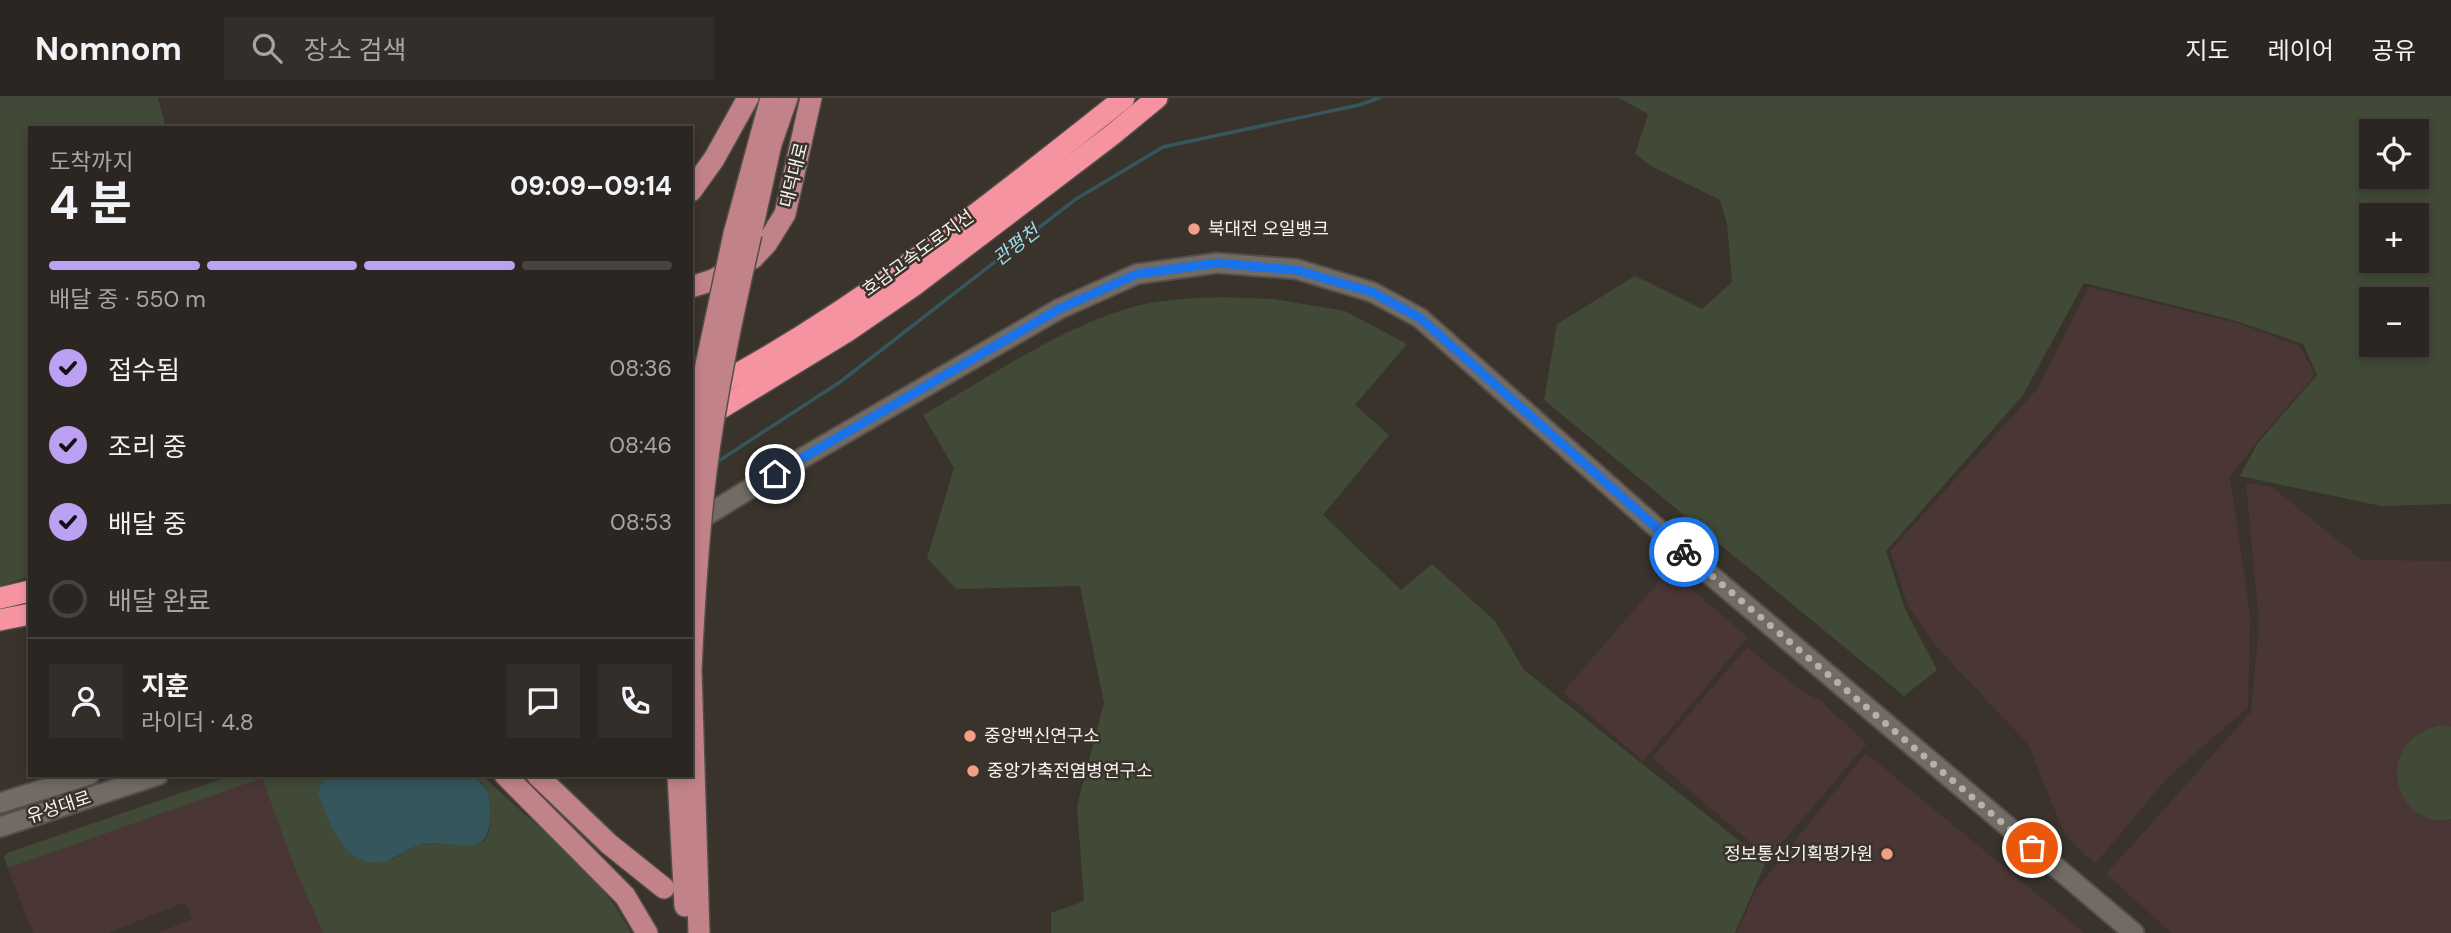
<!DOCTYPE html>
<html lang="ko">
<meta charset="utf-8">
<style>
body{margin:0;font-family:"DM Sans","Noto Sans KR",sans-serif;background:#332e2a;color:#f1f3f6;height:100vh;display:flex;flex-direction:column;font-size:26px;white-space:nowrap}
*{box-sizing:border-box;margin:0}
p{font-size:23px;color:#a6a5a5}
.icon{flex:none;width:38px;height:38px;fill:none;stroke:currentColor;stroke-width:2;stroke-linecap:round;stroke-linejoin:round}
.map{position:relative;flex:1;overflow:hidden}
.details{position:absolute;left:28px;top:28px;width:665px;height:651px;display:flex;flex-direction:column;background:#2b2621;border-radius:0px;box-shadow:0 4px 10px #0003,0 0 0 2px #47433f}
.details>*{flex:none}
.buttons{position:absolute;left:2359px;top:21px;display:grid;gap:14px}
.buttons a{display:grid;place-items:center;width:70px;height:70px;border-radius:0px;background:#2b2621;box-shadow:0 4px 10px #0003,0 0 0 2px #47433f;font-size:35px}
.pin{position:absolute;display:grid;place-items:center;width:60px;height:60px;color:#fff;margin:-30px;border:4px solid #fff;border-radius:50%;box-shadow:0 2px 7px #0007}
.courier{position:absolute;display:grid;place-items:center;width:70px;height:70px;margin:-35px;border:5px solid #1a73e8;border-radius:50%;background:#fff;color:#222;box-shadow:0 2px 9px #0007}
.summary em{font-style:normal;font-weight:700}
.summary div{display:flex;flex-direction:column-reverse}
.summary{display:flex;align-items:center;justify-content:space-between;height:119px;padding:0 21px}
h1{font-size:46px;font-weight:700;line-height:52px}
.bar{display:grid;grid-template-columns:repeat(4,1fr);gap:10px 7px;align-content:center;height:84px;padding:0 21px}
.bar i{height:9px;border-radius:5px;background:#47433f}
.bar .on{background:#bca0f2}
.bar p{grid-column:span 4}
.line{display:flex;align-items:center;gap:18px;padding:0 21px;border-top:2px solid #47433f}
.line div{flex:1}
.round{display:grid;place-items:center;flex:none;width:74px;height:74px;border-radius:0px;background:#332e2a}
ol{padding:0 21px;list-style:none}
li{display:flex;align-items:center;gap:21px;height:77px}
li p{margin-inline-start:auto}
li .icon{padding:7px;border-radius:50%;background:#bca0f2;color:#111;stroke-width:4}
li:last-child{color:#a6a5a5}
li i{width:38px;height:38px;border:4px solid #47433f;border-radius:50%}
header{display:flex;align-items:center;gap:42px;box-sizing:border-box;height:98px;padding:0 35px;background:#2b2621;border-bottom:2px solid #47433f}
header strong{font-size:33px}
nav{display:flex;gap:38px;margin-inline-start:auto;font-size:24px}
.search{width:490px;height:63px;background:#332e2a;display:flex;align-items:center;gap:18px;box-sizing:border-box;padding:0 24px;border-radius:0px;color:#a6a5a5;font-size:26px}
.map>svg:first-child{display:block}
.industrial{fill:#4a3634}
.green{fill:#404a37;fill-rule:evenodd}
.water{fill:#35565d}
.lines{fill:none;stroke-linecap:round;stroke-linejoin:round}
.stream{stroke:#35565d;stroke-width:3.5}
.secondary-casing{stroke:#544e4a;stroke-width:23}
.primary-casing{stroke:#544e4a;stroke-width:24}
.highway-casing{stroke:#544e4a;stroke-width:24}
.secondary{stroke:#726b64;stroke-width:19}
.primary{stroke:#c18388;stroke-width:21}
.highway{stroke:#f693a0;stroke-width:21}
.primary-bridge-casing{stroke:#544e4a;stroke-width:24;stroke-linecap:butt}
.primary-bridge{stroke:#c18388;stroke-width:21}
.done{stroke:#b5b0ab;stroke-width:7;stroke-dasharray:0 12.6}
.route{stroke:#1a73e8;stroke-width:9}
.poi-dot{fill:#f39f86;stroke:#39332c;stroke-width:2.5}
.labels{text-anchor:middle;dominant-baseline:central;stroke-width:5;stroke-linejoin:round;paint-order:stroke}
.street-label{font-size:18px;fill:#f8f4f0;stroke:#39332c}
.poi-label{font-size:18px;fill:#f8f4f0;stroke:#39332c;text-anchor:start}
.water-label{font-size:19px;font-style:italic;fill:#9addec;stroke:#39332c}
</style>
<header>
<strong>Nomnom</strong>
<div class="search"><svg class="icon" aria-label="search" viewBox="0 0 24 24"><circle cx="10" cy="10" r="6"/><path d="M15 15l6 6"/></svg>장소 검색</div>
<nav><a>지도</a><a>레이어</a><a>공유</a></nav>
</header>
<div class="map">
<svg width="2451" height="835" viewBox="0 0 2451 835">
<rect width="100%" height="100%" fill="#39332c"/>
<!-- industrial -->
<g class="industrial">
<polygon points="2089,189 2237,225 2300,248 2315,277 2260,340 2230,379 2250,517 2248,609 2167,680 2095,766 2065,737 2028,646 1935,547 1908,508 1890,453 2038,290"/>
<polygon points="2246,385 2272,389 2362,462 2451,463 2451,835 2172,835 2106,776 2251,614 2259,526"/>
<polygon points="1669,472 1748,539 1643,663 1563,594"/>
<polygon points="1747,549 1804,595 1820,602 1867,646 1769,760 1652,660"/>
<polygon points="1866,655 2084,835 1737,835 1757,790"/>
<polygon points="262,680 294,768 323,835 158,835 192,821 185,804 108,835 33,835 8,770"/>
</g>
<!-- green -->
<g class="green">
<polygon points="0,0 158,0 166,30 30,30 30,478 0,488"/>
<path d="M 1619,0 L 2451,0 L 2451,406 L 2381,408 L 2240,378 L 2257,346 L 2317,277 L 2303,246 L 2233,222 L 2084,185 L 2023,297 L 1886,453 L 1905,511 L 1937,572 L 1904,598 L 1544,302 L 1557,226 L 1635,178 L 1702,211 L 1732,184 L 1727,126 L 1720,102 L 1651,68 L 1635,56 L 1648,16 ZM 2371,33 L 2417,33 L 2417,79 L 2371,79 ZM 2371,117 L 2417,117 L 2417,163 L 2371,163 ZM 2417,201 L 2417,247 L 2371,247 L 2371,201 Z"/>
<path d="M 1221,199 L 1273,201 L 1345,213 L 1407,246 L 1355,307 L 1389,337 L 1323,417 L 1401,492 L 1432,466 L 1495,523 L 1524,572 L 1766,764 L 1735,835 L 1051,835 L 1051,815 L 1084,803 L 1077,708 L 1104,605 L 1080,488 L 956,491 L 927,460 L 954,370 L 923,317 C 989,279 1072,222 1145,206 C 1170,201 1196,200 1221,199 Z"/>
<path d="M 2445,627 L 2451,629 L 2451,721 C 2393,733 2369,638 2445,627 Z"/>
<path d="M 233,677 L 326,677 L 323,680 C 330,712 332,738 357,760 L 393,761 L 417,747 L 484,743 C 496,727 487,704 483,686 L 470,677 L 482,677 C 533,727 598,770 631,835 L 323,835 L 294,768 L 262,680 L 8,770 L 4,760 L 7,755 Z"/>
</g>
<!-- water -->
<path class="water" d="M 326,677 L 470,677 C 485,687 489,693 490,712 C 492,768 455,739 420,747 C 406,750 396,762 381,764 C 344,770 327,721 318,694 Z"/>
<g class="lines">
<!-- stream -->
<polyline class="stream" points="714,366 840,284 1076,101 1163,49 1359,7 1379,0"/>
<defs>
<g id="secondary">
<polyline points="691,427 754,388 1059,211 1137,176 1217,165 1296,171 1372,194 1420,220 1701,469 2134,835"/>
<polyline points="0,705 89,677"/>
<polyline points="0,729 158,677"/>
</g>
<g id="primary">
<polyline points="691,93 714,61 748,0"/>
<polyline points="734,136 771,0"/>
<polyline points="751,136 771,46 787,0"/>
<polyline points="691,189 713,182 753,160 767,145 785,116 811,0"/>
<polyline points="691,572 699,835"/>
<polyline points="505,677 625,798 647,835"/>
<polyline points="537,677 609,746 664,790"/>
<polyline points="678,677 685,808"/>
</g>
<g id="highway">
<path d="M 708,292 C 861,211 989,107 1124,0"/>
<polyline points="703,321 846,234 916,186 1112,37 1157,0"/>
<polyline points="0,500 30,493"/>
<polyline points="0,522 30,516"/>
</g>
</defs>
<!-- secondary casing -->
<use href="#secondary" class="secondary-casing"/>
<!-- primary casing -->
<use href="#primary" class="primary-casing"/>
<!-- highway casing -->
<use href="#highway" class="highway-casing"/>
<!-- secondary -->
<use href="#secondary" class="secondary"/>
<!-- primary -->
<use href="#primary" class="primary"/>
<!-- highway -->
<use href="#highway" class="highway"/>
<defs>
<g id="primary-bridge">
<polyline points="691,373 706,267 734,136"/>
<path d="M 691,572 C 694,506 698,440 706,374 C 716,294 733,215 751,136"/>
</g>
</defs>
<!-- primary-bridge casing -->
<use href="#primary-bridge" class="primary-bridge-casing"/>
<!-- primary-bridge -->
<use href="#primary-bridge" class="primary-bridge"/>
</g>
<g class="lines">
<!-- done -->
<polyline class="done" points="1684,454 2032,750"/>
<!-- route -->
<polyline class="route" points="775,376 1059,211 1137,176 1217,165 1296,172 1372,194 1420,220 1684,454"/>
</g>
<!-- markers -->
<g class="poi-dot">
<circle cx="1194" cy="131" r="7"/>
<circle cx="970" cy="638" r="7"/>
<circle cx="973" cy="673" r="7"/>
<circle cx="1887" cy="756" r="7"/>
</g>
<g class="labels">
<!-- street labels -->
<g class="street-label">
<text transform="translate(794 77) rotate(-76)">대덕대로</text>
<text transform="translate(918 155) rotate(-36)">호남고속도로지선</text>
<text transform="translate(59 709) rotate(-18)">유성대로</text>
</g>
<!-- poi labels -->
<g class="poi-label">
<text x="1208" y="131">북대전 오일뱅크</text>
<text x="984" y="638">중앙백신연구소</text>
<text x="987" y="673">중앙가축전염병연구소</text>
<text x="1873" y="756" text-anchor="end">정보통신기획평가원</text>
</g>
<!-- water labels -->
<g class="water-label">
<text transform="translate(1016 147) rotate(-38)">관평천</text>
</g>
</g>
</svg>
<div class="buttons">
<a><svg class="icon" aria-label="locate" viewBox="0 0 24 24"><circle cx="12" cy="12" r="6"/><path d="M12 2v4M12 18v4M2 12h4M18 12h4"/></svg></a>
<a>+</a>
<a>−</a>
</div>
<div class="pin" style="left:2032px;top:750px;background:#ea580c"><svg class="icon" aria-label="bag" viewBox="0 0 24 24"><path d="M5 8h14l-1 12H6zM9 8a3 3 0 0 1 6 0"/></svg></div>
<div class="pin" style="left:775px;top:376px;background:#1f2937"><svg class="icon" aria-label="home" viewBox="0 0 24 24"><path d="M3 11l9-7 9 7M6 9v11h12V9"/></svg></div>
<div class="courier" style="left:1684px;top:454px"><svg class="icon" aria-label="bike" viewBox="0 0 24 24"><circle cx="6" cy="16" r="4"/><circle cx="18" cy="16" r="4"/><path d="M6 16l4-8h5l3 8M10 8l3 8H6M13 5h3"/></svg></div>
<section class="details">
<div class="summary"><div><h1>4 분</h1><p>도착까지</p></div><em>09:09–09:14</em></div>
<div class="bar"><i class="on"></i><i class="on"></i><i class="on"></i><i></i><p>배달 중 · 550 m</p></div>
<ol>
<li><svg class="icon" aria-label="check" viewBox="0 0 24 24"><path d="M5 12l5 5 9-10"/></svg>접수됨<p>08:36</p></li>
<li><svg class="icon" aria-label="check" viewBox="0 0 24 24"><path d="M5 12l5 5 9-10"/></svg>조리 중<p>08:46</p></li>
<li><svg class="icon" aria-label="check" viewBox="0 0 24 24"><path d="M5 12l5 5 9-10"/></svg>배달 중<p>08:53</p></li>
<li><i></i>배달 완료</li>
</ol>
<div class="line" style="height:126px"><a class="round"><svg class="icon" aria-label="person" viewBox="0 0 24 24"><circle cx="12" cy="8" r="4"/><path d="M4 21q1-7 8-7t8 7"/></svg></a><div><b>지훈</b><p>라이더 · 4.8</p></div><a class="round"><svg class="icon" aria-label="chat" viewBox="0 0 24 24"><path d="M4 5h16v11H9l-5 4z"/></svg></a><a class="round"><svg class="icon" aria-label="phone" viewBox="0 0 24 24"><path d="M5 4h4l2 5-3 2q2 4 5 5l2-3 5 2v4C11 20 4 13 5 4z"/></svg></a></div>
</section>
</div>
